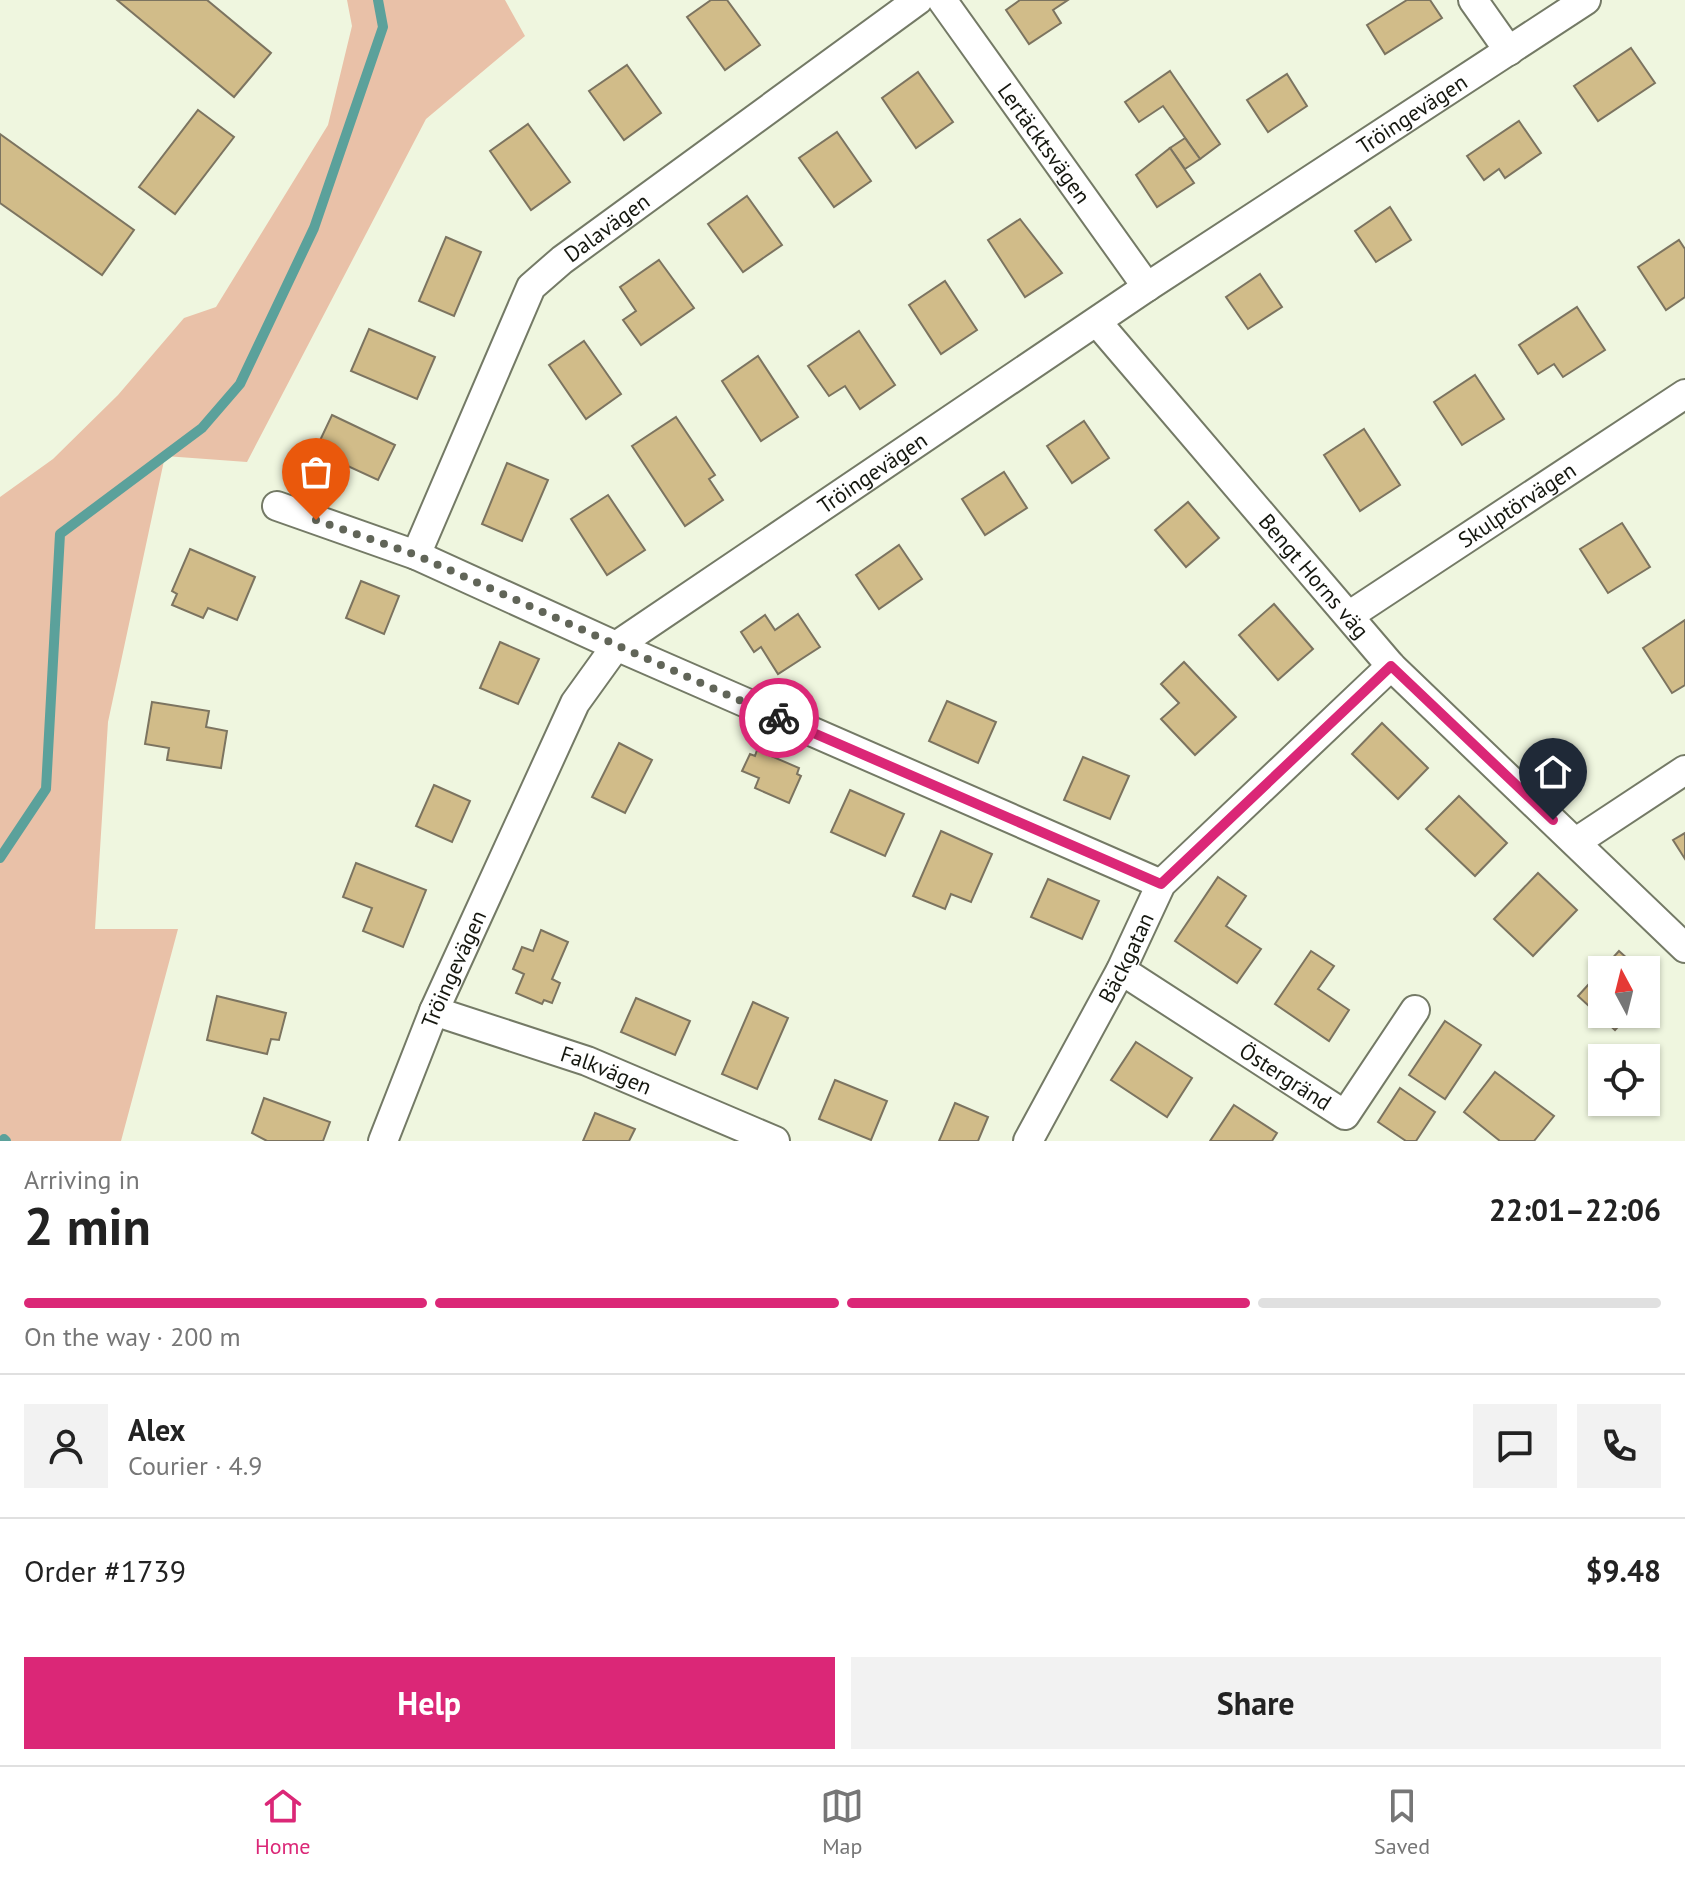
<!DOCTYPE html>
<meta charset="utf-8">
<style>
body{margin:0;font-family:"PT Sans",sans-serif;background:#f2f2f2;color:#222;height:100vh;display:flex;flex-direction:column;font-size:30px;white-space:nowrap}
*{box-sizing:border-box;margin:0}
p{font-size:26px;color:#767676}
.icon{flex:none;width:44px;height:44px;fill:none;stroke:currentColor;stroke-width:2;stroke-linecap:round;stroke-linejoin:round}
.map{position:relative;height:1141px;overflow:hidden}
.side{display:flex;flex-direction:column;background:#fff;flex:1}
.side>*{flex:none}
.needle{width:52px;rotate:353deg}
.buttons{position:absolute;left:1588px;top:956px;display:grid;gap:16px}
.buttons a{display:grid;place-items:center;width:72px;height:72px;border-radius:0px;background:#fff;box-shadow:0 2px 6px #0004;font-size:40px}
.pin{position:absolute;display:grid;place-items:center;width:68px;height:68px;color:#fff;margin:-82px -34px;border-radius:50% 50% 50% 0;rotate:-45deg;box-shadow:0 0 8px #0007}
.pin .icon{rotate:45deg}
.courier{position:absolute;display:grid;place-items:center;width:80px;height:80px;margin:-40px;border:6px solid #db2777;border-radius:50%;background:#fff;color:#222;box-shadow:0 2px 10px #0007}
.head em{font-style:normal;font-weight:700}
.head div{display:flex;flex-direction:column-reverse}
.head{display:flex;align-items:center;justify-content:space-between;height:136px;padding:0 24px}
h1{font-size:52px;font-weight:700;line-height:60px}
.bar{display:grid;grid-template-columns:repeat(4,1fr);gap:12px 8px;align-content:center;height:96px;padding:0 24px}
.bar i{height:10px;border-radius:6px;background:#e0e0e0}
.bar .current{background:#db2777}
.bar p{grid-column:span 4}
.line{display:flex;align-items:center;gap:20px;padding:0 24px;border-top:2px solid #e0e0e0}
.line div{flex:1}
.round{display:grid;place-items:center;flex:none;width:84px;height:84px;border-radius:0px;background:#f2f2f2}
.primary-button{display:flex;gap:16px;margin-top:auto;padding:16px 24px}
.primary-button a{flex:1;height:92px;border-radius:0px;background:#db2777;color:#fff;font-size:32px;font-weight:700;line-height:92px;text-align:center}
.primary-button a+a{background:#f2f2f2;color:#222}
.dock{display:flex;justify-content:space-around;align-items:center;height:112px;border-top:2px solid #e0e0e0;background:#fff;font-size:22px;color:#767676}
.dock a{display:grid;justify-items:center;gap:4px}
.dock .current{color:#db2777}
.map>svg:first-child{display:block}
.green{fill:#e9c1a8}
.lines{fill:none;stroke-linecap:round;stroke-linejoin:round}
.stream{stroke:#5ba19b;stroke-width:10}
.building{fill:#d1bc89;stroke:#7c7460;stroke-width:2}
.minor-casing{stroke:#747a66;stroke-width:32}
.minor{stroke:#fff;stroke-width:28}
.done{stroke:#616558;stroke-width:8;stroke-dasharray:0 14.4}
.route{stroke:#db2777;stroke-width:10}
.labels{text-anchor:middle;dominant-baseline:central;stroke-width:8;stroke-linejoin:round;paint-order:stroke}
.street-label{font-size:22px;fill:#15170f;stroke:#fff}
</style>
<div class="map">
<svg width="1685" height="1141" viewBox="0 0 1685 1141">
<rect width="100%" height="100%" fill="#eff6df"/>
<!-- green -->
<polygon class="green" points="347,0 505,0 525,36 426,119 247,462 165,456 108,722 95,929 178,929 121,1141 0,1141 0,497 53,459 118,395 184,318 216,307 328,125 352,26"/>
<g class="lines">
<!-- stream -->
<g class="stream">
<polyline points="0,858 46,789 60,534 202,428 240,384 314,228 383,27 378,0"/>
<polyline points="4,1139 6,1141"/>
</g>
</g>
<!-- building -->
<g class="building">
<polygon points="117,0 207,0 271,53 234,97"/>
<polygon points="711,0 727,0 760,45 725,70 687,17"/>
<polygon points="1020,0 1068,0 1053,10 1061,23 1029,44 1006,10"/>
<polygon points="1407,0 1430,0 1442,18 1385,54 1367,25"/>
<polygon points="1631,48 1655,83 1598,121 1574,86"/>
<polygon points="627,65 661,113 624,140 589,91"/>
<polygon points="1170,71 1220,144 1200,159 1163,106 1139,122 1125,102"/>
<polygon points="918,72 953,122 916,148 882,98"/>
<polygon points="1287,74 1307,106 1268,132 1247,100"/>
<polygon points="198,110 234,137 175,214 139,187"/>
<polygon points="1519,121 1541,153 1505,178 1499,169 1484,180 1467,156"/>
<polygon points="528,124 570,182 531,210 490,151"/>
<polygon points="837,132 871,181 834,207 799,158"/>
<polygon points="0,134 134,230 102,275 0,203"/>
<polygon points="1185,138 1200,159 1185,169 1170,148"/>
<polygon points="1170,148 1194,183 1157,207 1136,175"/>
<polygon points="747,196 782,245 743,272 708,224"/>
<polygon points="1390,207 1411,240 1376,262 1355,231"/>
<polygon points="1020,219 1062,273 1025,297 988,240"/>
<polygon points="446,237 481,252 454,316 419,301"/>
<polygon points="1679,240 1685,249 1685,297 1666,310 1638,267"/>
<polygon points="659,260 694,308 641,345 623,320 636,311 620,287"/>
<polygon points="1260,274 1282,307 1248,329 1226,297"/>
<polygon points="945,281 977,330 941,354 909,305"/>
<polygon points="1577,307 1605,350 1563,377 1554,364 1538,374 1519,345"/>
<polygon points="369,329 435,357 417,399 351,371"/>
<polygon points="859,331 895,385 860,409 845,386 829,396 808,366"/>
<polygon points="584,341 621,394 586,419 549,365"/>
<polygon points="758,356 798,417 761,441 722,381"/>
<polygon points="1475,375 1504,419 1462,445 1434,402"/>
<polygon points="332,415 395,445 378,480 315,451"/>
<polygon points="676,417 715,475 709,479 723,500 685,526 632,446"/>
<polygon points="1084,421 1109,458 1072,483 1047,446"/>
<polygon points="1364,429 1400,485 1360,511 1324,455"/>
<polygon points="507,463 548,480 522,541 482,524"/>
<polygon points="1004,472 1027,508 985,535 962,499"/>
<polygon points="608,495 645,550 607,575 571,519"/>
<polygon points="1188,502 1219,538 1186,567 1155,530"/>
<polygon points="1622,523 1650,567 1608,593 1580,549"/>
<polygon points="899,545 922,579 879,609 856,575"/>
<polygon points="190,549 255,577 237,620 208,608 203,618 172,605 177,594 172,591"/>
<polygon points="361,581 399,596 384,634 346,618"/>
<polygon points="1274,604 1313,649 1278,680 1239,635"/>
<polygon points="798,614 820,647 778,674 761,647 754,652 741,632 765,615 775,630"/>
<polygon points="1685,620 1685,685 1672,693 1643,648"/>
<polygon points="500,642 539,659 518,704 480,688"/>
<polygon points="1184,662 1236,717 1195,755 1161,719 1179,703 1161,684"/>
<polygon points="947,701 996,722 978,763 929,741"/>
<polygon points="152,702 209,711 206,727 227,731 221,768 167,760 169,748 145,744"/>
<polygon points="1382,723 1428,768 1398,799 1352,754"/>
<polygon points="619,743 652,760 625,813 592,797"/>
<polygon points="757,750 799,768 797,774 801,776 789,803 755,788 759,778 742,771 750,754 755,756"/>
<polygon points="1083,757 1129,776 1110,819 1064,800"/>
<polygon points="434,785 470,801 452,842 416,826"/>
<polygon points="850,790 904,814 885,856 831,832"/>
<polygon points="1459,796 1507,843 1475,876 1426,829"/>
<polygon points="941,831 992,854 971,902 951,894 945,909 913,896"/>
<polygon points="1685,833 1685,859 1673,840"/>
<polygon points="356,863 426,890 403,947 363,931 372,908 343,897"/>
<polygon points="1538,873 1577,910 1533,956 1494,919"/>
<polygon points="1218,877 1246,896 1226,926 1261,949 1237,983 1175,941"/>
<polygon points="1048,879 1099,901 1082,939 1031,917"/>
<polygon points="541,930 568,942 552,979 560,983 552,1003 544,1000 542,1004 516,993 524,974 513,969 522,947 533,951"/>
<polygon points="1311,951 1334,966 1318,989 1349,1010 1329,1041 1275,1004"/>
<polygon points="1619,951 1640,970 1602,970 1602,1014 1630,1014 1615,1030 1578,996"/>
<polygon points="1646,975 1657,985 1646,997"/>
<polygon points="217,996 286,1013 279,1040 271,1039 267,1054 207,1040"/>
<polygon points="636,998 690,1021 675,1055 621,1032"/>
<polygon points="753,1002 788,1018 757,1089 722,1074"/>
<polygon points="1445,1021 1481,1045 1445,1099 1409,1075"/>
<polygon points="1136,1042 1192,1078 1167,1117 1111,1080"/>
<polygon points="1495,1072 1554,1116 1534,1141 1500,1141 1464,1112"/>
<polygon points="835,1080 887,1101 871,1140 819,1119"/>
<polygon points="1400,1088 1435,1112 1416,1141 1406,1141 1378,1122"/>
<polygon points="264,1098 330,1122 323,1141 267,1141 252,1133"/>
<polygon points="955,1103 988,1117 978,1141 939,1141"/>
<polygon points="1234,1105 1277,1133 1272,1141 1210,1141"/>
<polygon points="595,1113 635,1129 629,1141 583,1141"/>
</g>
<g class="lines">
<defs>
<g id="minor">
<path id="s1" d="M 942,0 L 1147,287"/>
<polyline points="1473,0 1509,51"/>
<path id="s2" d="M 1097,322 L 1391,666 L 1685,948"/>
<polyline points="277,506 416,555 616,646 1161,884"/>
<path id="s3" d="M 416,555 L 531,287 L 562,260 L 918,0"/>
<path id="s4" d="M 1350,615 L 1685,394"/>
<polyline points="1576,842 1685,770"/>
<path id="s5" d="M 1121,970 L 1345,1115 L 1415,1010"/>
<path id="s6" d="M 434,1011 L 587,1061 L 775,1141"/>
<path id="s7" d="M 383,1141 L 434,1011 L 575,703 L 616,646 L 1147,287 L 1586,0"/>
<path id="s8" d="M 1028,1141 L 1121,970 L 1161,884 L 1391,666"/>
</g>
</defs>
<!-- minor casing -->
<use href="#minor" class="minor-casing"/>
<!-- minor -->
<use href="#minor" class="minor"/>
</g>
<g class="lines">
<!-- done -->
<polyline class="done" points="316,520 416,555 779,718"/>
<!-- route -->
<polyline class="route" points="779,718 1161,884 1391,666 1553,820"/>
</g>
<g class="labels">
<!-- street labels -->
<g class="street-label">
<text stroke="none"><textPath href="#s7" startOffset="1506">Tröingevägen</textPath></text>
<text stroke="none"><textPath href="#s1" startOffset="176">Lertäcktsvägen</textPath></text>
<text stroke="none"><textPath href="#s3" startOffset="388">Dalavägen</textPath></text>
<text stroke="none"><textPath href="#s7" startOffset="858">Tröingevägen</textPath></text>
<text stroke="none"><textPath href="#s4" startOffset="200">Skulptörvägen</textPath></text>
<text stroke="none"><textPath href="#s2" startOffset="334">Bengt Horns väg</textPath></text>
<text stroke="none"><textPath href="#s8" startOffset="208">Bäckgatan</textPath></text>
<text stroke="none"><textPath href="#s7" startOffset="186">Tröingevägen</textPath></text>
<text stroke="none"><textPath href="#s6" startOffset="182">Falkvägen</textPath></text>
<text stroke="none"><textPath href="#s5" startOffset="196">Östergränd</textPath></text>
</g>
</g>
</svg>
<div class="buttons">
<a><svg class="needle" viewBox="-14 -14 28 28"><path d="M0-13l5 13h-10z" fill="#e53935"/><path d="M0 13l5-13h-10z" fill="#767676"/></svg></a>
<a><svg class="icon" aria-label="locate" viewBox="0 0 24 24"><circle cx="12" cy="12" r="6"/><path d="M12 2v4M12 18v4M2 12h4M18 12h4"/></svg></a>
</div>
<div class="pin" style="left:316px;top:520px;background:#ea580c"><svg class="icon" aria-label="bag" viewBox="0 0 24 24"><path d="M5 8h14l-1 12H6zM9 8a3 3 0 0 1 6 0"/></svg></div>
<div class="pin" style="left:1553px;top:820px;background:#1f2937"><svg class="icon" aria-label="home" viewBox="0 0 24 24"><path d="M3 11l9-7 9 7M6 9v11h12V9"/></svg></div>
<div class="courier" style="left:779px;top:718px"><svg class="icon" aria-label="bike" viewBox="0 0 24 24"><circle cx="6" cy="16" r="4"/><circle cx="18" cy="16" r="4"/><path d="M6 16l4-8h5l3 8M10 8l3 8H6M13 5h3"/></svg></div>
</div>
<section class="side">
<div class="head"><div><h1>2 min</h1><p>Arriving in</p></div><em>22:01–22:06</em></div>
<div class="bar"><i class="current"></i><i class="current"></i><i class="current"></i><i></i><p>On the way · 200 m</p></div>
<div class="line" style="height:144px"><a class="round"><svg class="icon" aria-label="person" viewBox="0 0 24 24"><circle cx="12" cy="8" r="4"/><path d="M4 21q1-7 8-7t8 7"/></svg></a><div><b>Alex</b><p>Courier · 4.9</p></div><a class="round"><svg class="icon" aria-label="chat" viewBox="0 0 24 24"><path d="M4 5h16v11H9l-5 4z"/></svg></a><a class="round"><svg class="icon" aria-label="phone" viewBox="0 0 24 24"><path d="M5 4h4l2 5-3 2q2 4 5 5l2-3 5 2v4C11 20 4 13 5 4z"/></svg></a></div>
<div class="line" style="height:104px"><div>Order #1739</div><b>$9.48</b></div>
<div class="primary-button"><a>Help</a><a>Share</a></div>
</section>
<nav class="dock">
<a class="current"><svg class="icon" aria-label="home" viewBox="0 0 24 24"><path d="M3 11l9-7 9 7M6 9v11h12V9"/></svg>Home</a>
<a><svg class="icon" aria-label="map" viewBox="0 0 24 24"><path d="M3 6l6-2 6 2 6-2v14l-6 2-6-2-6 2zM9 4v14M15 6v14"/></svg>Map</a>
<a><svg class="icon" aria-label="saved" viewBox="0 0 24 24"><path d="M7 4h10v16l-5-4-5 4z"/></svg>Saved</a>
</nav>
